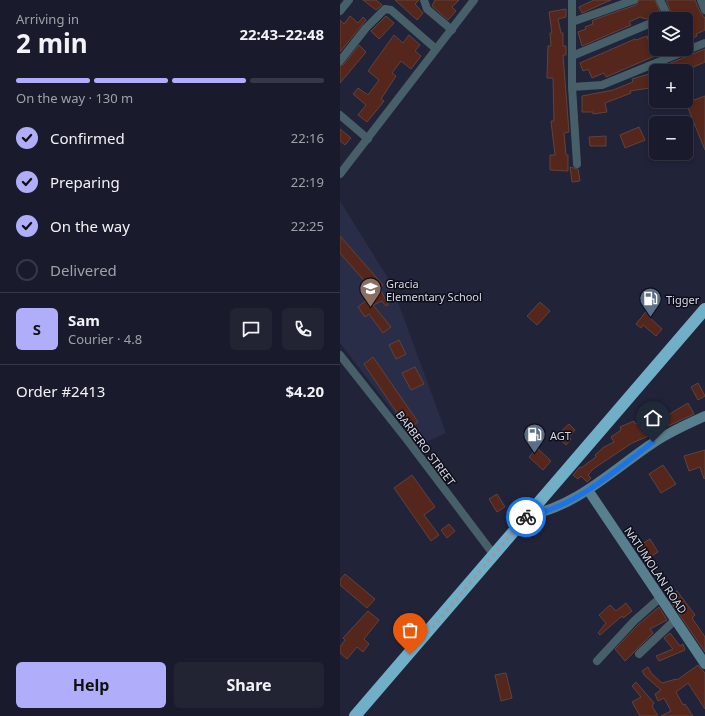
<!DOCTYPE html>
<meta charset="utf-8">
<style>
body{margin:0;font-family:"Noto Sans",sans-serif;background:#222333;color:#f1f3f6;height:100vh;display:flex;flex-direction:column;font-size:15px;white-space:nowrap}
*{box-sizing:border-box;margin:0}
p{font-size:13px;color:#9fa1a9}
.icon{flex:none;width:22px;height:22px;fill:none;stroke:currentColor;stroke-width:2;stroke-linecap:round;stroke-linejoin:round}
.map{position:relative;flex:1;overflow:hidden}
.details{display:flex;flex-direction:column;background:#191a2b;width:340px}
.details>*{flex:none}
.controls{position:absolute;left:309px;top:12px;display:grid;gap:8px}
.controls a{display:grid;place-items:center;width:44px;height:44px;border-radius:6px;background:#191a2b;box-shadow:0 2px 6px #0003,0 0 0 1px #373847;font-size:20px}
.pin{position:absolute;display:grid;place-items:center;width:34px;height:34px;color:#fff;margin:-41px -17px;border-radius:50% 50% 50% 0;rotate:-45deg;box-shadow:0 0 4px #0007}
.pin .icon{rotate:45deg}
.courier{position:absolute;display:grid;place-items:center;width:40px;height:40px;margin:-20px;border:3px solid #1a73e8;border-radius:50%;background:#fff;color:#222;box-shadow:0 1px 5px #0007}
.overview em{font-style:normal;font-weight:700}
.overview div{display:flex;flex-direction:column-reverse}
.overview{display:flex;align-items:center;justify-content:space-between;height:68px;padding:0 16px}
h1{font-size:26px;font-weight:700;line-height:30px}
.bar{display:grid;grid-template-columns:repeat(4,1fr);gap:6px 4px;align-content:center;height:48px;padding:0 16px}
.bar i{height:5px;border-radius:3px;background:#373847}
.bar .current{background:#b0aefa}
.bar p{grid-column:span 4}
.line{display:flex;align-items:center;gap:10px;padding:0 16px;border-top:1px solid #373847}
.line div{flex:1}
.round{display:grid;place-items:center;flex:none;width:42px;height:42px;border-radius:6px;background:#222333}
ol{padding:0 16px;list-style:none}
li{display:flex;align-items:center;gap:12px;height:44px}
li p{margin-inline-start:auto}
li .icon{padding:4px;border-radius:50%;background:#b0aefa;color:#111;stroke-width:4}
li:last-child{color:#9fa1a9}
li i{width:22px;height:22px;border:2px solid #373847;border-radius:50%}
.button{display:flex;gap:8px;margin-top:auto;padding:8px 16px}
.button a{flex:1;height:46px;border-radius:6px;background:#b0aefa;color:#111;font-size:16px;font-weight:700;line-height:46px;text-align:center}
.button a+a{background:#222333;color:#f1f3f6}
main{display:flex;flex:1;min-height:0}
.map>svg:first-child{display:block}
.built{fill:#2a2d47}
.building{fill:#55261b;stroke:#5f443d}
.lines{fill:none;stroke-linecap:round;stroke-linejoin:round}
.street{stroke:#475f69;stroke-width:8}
.secondary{stroke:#587f8e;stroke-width:10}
.highway{stroke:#70afc6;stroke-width:12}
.done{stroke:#9799ab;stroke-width:4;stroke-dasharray:0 7.2}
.route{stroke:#1a73e8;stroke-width:5}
.labels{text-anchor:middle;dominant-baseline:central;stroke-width:3;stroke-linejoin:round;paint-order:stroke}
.poi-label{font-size:11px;fill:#d7d9e8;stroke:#0d0e17;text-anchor:start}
.street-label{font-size:11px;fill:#d7d9e8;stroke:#0d0e17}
</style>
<main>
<section class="details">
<div class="overview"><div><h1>2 min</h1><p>Arriving in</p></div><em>22:43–22:48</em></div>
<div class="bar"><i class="current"></i><i class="current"></i><i class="current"></i><i></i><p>On the way · 130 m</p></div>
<ol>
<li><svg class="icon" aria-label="check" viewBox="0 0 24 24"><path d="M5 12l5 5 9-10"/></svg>Confirmed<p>22:16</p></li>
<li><svg class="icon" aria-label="check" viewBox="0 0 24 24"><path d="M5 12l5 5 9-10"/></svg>Preparing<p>22:19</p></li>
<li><svg class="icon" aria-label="check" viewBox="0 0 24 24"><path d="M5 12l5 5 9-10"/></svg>On the way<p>22:25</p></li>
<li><i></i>Delivered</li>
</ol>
<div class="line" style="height:72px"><b class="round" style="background:#b0aefa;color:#111">S</b><div><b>Sam</b><p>Courier · 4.8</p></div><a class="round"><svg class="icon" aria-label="chat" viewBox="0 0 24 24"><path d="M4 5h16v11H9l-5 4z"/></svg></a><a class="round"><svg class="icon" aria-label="phone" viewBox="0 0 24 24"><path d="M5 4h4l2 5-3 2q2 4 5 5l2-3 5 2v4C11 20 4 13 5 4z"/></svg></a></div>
<div class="line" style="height:52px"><div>Order #2413</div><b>$4.20</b></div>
<div class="button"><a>Help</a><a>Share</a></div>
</section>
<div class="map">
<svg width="365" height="716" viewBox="0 0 365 716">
<rect width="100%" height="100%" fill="#212339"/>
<!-- built -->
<polygon class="built" points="0,201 51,283 106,433 79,445 0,343"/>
<!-- building -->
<g class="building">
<polygon points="23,0 36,0 42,5 36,10"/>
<polygon points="55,0 79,0 75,4 83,13 77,20"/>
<polygon points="95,0 119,0 112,7 116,11 108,20 92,6"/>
<polygon points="254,0 271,0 242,13 239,7"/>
<polygon points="299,0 315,0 323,19 316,16 306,19 300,17 289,22 291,25 242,46 238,32 246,29 245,27 253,24 252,21 256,19 296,5"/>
<polygon points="326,0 355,0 360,12 365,18 365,30 356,34 357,36 346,42 346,19 334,19"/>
<polygon points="226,9 226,17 218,19 221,33 223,33 223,46 226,46 226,55 223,55 229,132 224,133 226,155 228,155 228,171 210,170 210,155 215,155 211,121 214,121 213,78 207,78 208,46 211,46 210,33 212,33 209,12"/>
<polygon points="10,16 18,23 23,17 26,20 0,52 0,20 4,24"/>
<polygon points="46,16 54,23 39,39 31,31"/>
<polygon points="54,35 63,43 69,35 80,45 75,51 81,56 71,69 61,61 52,73 56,76 41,99 44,101 27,122 18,115 26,105 13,94 18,88 28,95 39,80 28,71"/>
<polygon points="307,36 311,49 316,47 316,49 331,49 266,77 264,73 252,78 248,69 243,71 240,63 295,39 296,40"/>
<polygon points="19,45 26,52 0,83 0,66 4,64"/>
<polygon points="365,49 365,62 346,70 346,66 335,71 311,71"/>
<polygon points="316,72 316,87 290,91 291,93 265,103 267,112 253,114 253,112 242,112 242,96 273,90 293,82 292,79"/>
<polygon points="365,96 365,150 346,103"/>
<polygon points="299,127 305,140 285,148 280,135"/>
<polygon points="0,129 11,138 5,145 0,141"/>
<polygon points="266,136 266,146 250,146 249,137"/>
<polygon points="230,167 238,169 240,181 232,182"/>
<polygon points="0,236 43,285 40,288 48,305 46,306 42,301 33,305 51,327 43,333 29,314 25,317 18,307 35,293 0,253"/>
<polygon points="200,302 210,311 197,325 187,316"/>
<polygon points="313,303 318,307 309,317 322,329 316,336 303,325 301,328 296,324"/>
<polygon points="59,340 66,354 56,359 49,345"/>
<polygon points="33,357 78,422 68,429 24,364"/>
<polygon points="75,367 84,384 71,390 62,373"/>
<polygon points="358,383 365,396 358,400 351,387"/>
<polygon points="348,403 354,414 328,426 323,418"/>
<polygon points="311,418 314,425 308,427 311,435 292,443 253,469 248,475 251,478 247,482 241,476 238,479 233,475 240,467 241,468 256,457 255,455 264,447 274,442 271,437 281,430 280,427 294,421 295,424"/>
<polygon points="229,424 235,430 229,437 231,439 226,445 216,436"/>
<polygon points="197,448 211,461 203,470 189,457"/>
<polygon points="365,450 365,478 364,479 360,467 349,471 344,456"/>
<polygon points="323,465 336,484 321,493 309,474"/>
<polygon points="72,475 95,507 84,515 99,535 91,541 54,488"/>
<polygon points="157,494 165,507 157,512 149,499"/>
<polygon points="109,524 115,531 107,538 101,530"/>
<polygon points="310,539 318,552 310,557 308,553 302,556 297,547"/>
<polygon points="5,574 35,599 27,608 0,585 0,580"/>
<polygon points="337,591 355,615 352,618 365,637 365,652 328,598"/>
<polygon points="286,603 292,611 283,618 282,616 260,635 258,633 266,623 259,615 270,605 276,611"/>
<polygon points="319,607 327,620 310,629 313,633 285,661 275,649 298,625"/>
<polygon points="28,611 39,620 24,639 29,644 23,652 17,647 7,659 0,653 0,647 5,640 3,638"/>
<polygon points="330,633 340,646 343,644 345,650 319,661 316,656 333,649 324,638"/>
<polygon points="358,665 365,673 365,709 348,683 336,692 343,705 345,704 353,716 321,716 331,711 324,698 318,701 315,694 321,690 305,676 302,671 308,667 311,673 322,683 336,679 337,680"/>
<polygon points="166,673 172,698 161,701 155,675"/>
<polygon points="296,682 314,703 312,706 318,716 300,716 292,702 301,697 292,686"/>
</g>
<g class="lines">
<!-- street -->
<g class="street">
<polyline points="84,0 87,9 112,30"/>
<polyline points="232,0 232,87 237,164"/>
<polyline points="320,0 329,19"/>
<polyline points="361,0 365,10"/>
<polyline points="0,11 9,0"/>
<polyline points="232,22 294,0"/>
<polyline points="232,56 316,21"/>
<polyline points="0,61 26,28 45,9 51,10 96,49"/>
<polyline points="232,87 262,85 365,43"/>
<polyline points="0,115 28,139"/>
<polyline points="0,174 134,0"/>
<polyline points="0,355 68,441 154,555"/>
<polyline points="299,654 335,620"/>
<polyline points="257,661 294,621 320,598"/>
</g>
<!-- secondary -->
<g class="secondary">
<polyline points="248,490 365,664"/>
<path d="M 188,515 C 235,508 275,468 313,443 C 329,432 347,424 365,416"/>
</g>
<!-- highway -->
<polyline class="highway" points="15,716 365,309"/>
</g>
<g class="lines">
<!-- done -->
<polyline class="done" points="70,654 186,517"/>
<!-- route -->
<path class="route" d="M 186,517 L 188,515 C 233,509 278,468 313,442"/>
</g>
<!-- icons -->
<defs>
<symbol id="school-pin" viewBox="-11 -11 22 30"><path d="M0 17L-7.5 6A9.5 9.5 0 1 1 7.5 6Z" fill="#8d6e63" stroke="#0d0e17"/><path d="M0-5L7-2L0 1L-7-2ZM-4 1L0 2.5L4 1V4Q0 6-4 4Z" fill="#fff"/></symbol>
<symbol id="fuel-pin" viewBox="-11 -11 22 30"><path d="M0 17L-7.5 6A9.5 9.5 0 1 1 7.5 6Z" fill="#5c6f8a" stroke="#0d0e17"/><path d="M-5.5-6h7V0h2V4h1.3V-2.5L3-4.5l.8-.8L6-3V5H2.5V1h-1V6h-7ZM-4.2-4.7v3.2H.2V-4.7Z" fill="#fff"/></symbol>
</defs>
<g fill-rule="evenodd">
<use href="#school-pin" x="18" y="276" width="25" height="34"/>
<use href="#fuel-pin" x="298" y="286" width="25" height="34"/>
<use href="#fuel-pin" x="182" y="422" width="25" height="34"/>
</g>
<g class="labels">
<!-- poi labels -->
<g class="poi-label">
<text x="46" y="283">Gracia<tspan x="46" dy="13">Elementary School</tspan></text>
<text x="326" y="299">Tigger</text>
<text x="210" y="435">AGT</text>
</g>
<!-- street labels -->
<g class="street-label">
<text transform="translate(86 448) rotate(53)">BARBERO STREET</text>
<text transform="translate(316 570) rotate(56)">NATUMOLAN ROAD</text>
</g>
</g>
</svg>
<div class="controls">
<a><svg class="icon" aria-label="layers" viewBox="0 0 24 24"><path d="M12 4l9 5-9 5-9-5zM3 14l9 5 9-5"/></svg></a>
<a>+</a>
<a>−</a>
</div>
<div class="pin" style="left:70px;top:654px;background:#ea580c"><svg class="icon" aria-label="bag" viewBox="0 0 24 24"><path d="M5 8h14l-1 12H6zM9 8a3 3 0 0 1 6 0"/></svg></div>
<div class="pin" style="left:313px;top:442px;background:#1f2937"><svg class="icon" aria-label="home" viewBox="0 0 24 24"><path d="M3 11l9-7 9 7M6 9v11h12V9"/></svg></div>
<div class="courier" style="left:186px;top:517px"><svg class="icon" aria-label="bike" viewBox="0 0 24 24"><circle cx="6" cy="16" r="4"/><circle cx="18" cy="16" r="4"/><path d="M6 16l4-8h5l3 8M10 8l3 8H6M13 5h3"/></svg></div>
</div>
</main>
